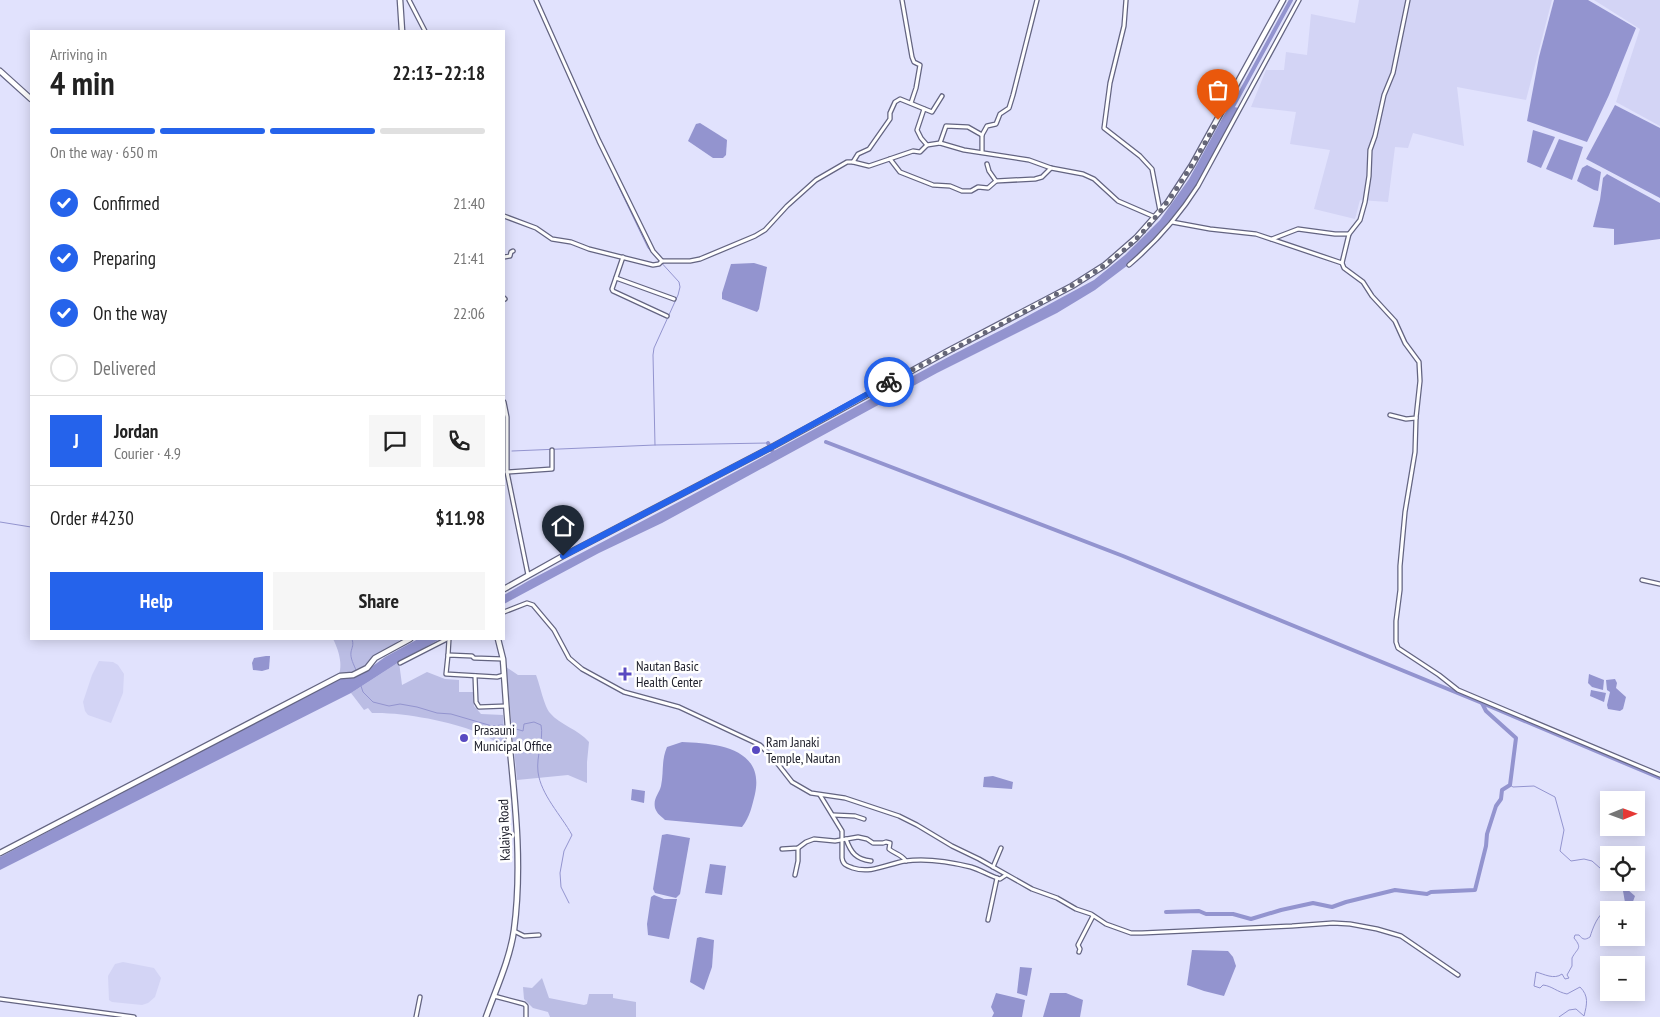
<!DOCTYPE html>
<meta charset="utf-8">
<style>
body{margin:0;font-family:"PT Sans Narrow",sans-serif;background:#f6f6f6;color:#222;height:100vh;display:flex;flex-direction:column;font-size:19px;white-space:nowrap}
*{box-sizing:border-box;margin:0}
p{font-size:16px;color:#767676}
.icon{flex:none;width:28px;height:28px;fill:none;stroke:currentColor;stroke-width:2;stroke-linecap:round;stroke-linejoin:round}
.map{position:relative;flex:1;overflow:hidden}
.panel{position:absolute;left:30px;top:30px;width:475px;height:610px;display:flex;flex-direction:column;background:#fff;border-radius:0px;box-shadow:0 2px 12px #0003}
.panel>*{flex:none}
.needle{width:32px;rotate:89deg}
.controls{position:absolute;left:1600px;top:791px;display:grid;gap:10px}
.controls a{display:grid;place-items:center;width:45px;height:45px;border-radius:0px;background:#fff;box-shadow:0 2px 12px #0003;font-size:25px}
.pin{position:absolute;display:grid;place-items:center;width:42px;height:42px;color:#fff;margin:-51px -21px;border-radius:50% 50% 50% 0;rotate:-45deg;box-shadow:0 0 5px #0007}
.pin .icon{rotate:45deg}
.courier{position:absolute;display:grid;place-items:center;width:50px;height:50px;margin:-25px;border:4px solid #2563eb;border-radius:50%;background:#fff;color:#222;box-shadow:0 1px 6px #0007}
.headline em{font-style:normal;font-weight:600}
.headline div{display:flex;flex-direction:column-reverse}
.headline{display:flex;align-items:center;justify-content:space-between;height:85px;padding:0 20px}
h1{font-size:32px;font-weight:600;line-height:38px}
.bar{display:grid;grid-template-columns:repeat(4,1fr);gap:8px 5px;align-content:center;height:60px;padding:0 20px}
.bar i{height:6px;border-radius:4px;background:#e0e0e0}
.bar .current{background:#2563eb}
.bar p{grid-column:span 4}
.line{display:flex;align-items:center;gap:12px;padding:0 20px;border-top:1px solid #e0e0e0}
.line div{flex:1}
.round{display:grid;place-items:center;flex:none;width:52px;height:52px;border-radius:0px;background:#f6f6f6}
ol{padding:0 20px;list-style:none}
li{display:flex;align-items:center;gap:15px;height:55px}
li p{margin-inline-start:auto}
li .icon{padding:5px;border-radius:50%;background:#2563eb;color:#fff;stroke-width:4}
li:last-child{color:#767676}
li i{width:28px;height:28px;border:2px solid #e0e0e0;border-radius:50%}
.action{display:flex;gap:10px;margin-top:auto;padding:10px 20px}
.action a{flex:1;height:58px;border-radius:0px;background:#2563eb;color:#fff;font-size:20px;font-weight:600;line-height:58px;text-align:center}
.action a+a{background:#f6f6f6;color:#222}
.map>svg:first-child{display:block}
.built{fill:#d3d4f5}
.green{fill:#bbbde4}
.water{fill:#9394cf}
.lines{fill:none;stroke-linecap:round;stroke-linejoin:round}
.stream{stroke:#9394cf;stroke-width:1}
.canal{stroke:#9394cf;stroke-width:4}
.street-casing{stroke:#636481;stroke-width:5.5}
.secondary-casing{stroke:#636481;stroke-width:7}
.street{stroke:#fff;stroke-width:3}
.secondary{stroke:#fff;stroke-width:4.5}
.done{stroke:#656677;stroke-width:5;stroke-dasharray:0 9}
.route{stroke:#2563eb;stroke-width:6}
.poi-dot{fill:#5849c1;stroke:#fff;stroke-width:2}
.labels{text-anchor:middle;dominant-baseline:central;stroke-width:5;stroke-linejoin:round;paint-order:stroke}
.poi-label{font-size:14px;fill:#22232f;stroke:#fff;text-anchor:start}
.street-label{font-size:14px;fill:#22232f;stroke:#fff}
</style>
<div class="map">
<svg width="1660" height="1017" viewBox="0 0 1660 1017">
<rect width="100%" height="100%" fill="#e1e2fd"/>
<!-- built -->
<g class="built">
<polygon points="1359,0 1552,0 1526,100 1457,87 1464,146 1413,133 1408,148 1395,147 1388,202 1360,200 1355,219 1314,209 1330,150 1290,144 1296,112 1251,107 1266,70 1284,70 1286,52 1307,55 1311,14 1355,23"/>
<polygon points="1594,0 1660,0 1660,126 1616,102 1640,29"/>
<polygon points="99,661 113,662 118,665 124,674 123,693 111,723 88,715 85,711 83,702 92,675"/>
<polygon points="123,962 154,968 161,978 155,997 148,1003 142,1005 112,1002 109,1000 108,976 115,964"/>
</g>
<!-- green -->
<g class="green">
<path d="M 333,639 L 401,639 L 393,646 L 375,655 L 363,668 L 355,672 L 338,676 C 344,666 338,648 333,639 Z"/>
<path d="M 399,662 L 402,685 L 427,672 L 445,679 L 459,680 L 459,692 L 473,692 L 474,706 L 481,714 L 503,715 L 505,746 C 495,742 487,736 477,732 C 449,721 402,712 372,713 L 368,708 L 364,710 L 351,693 Z"/>
<path d="M 506,667 L 518,675 L 536,675 C 540,685 544,706 550,713 C 560,725 578,729 589,742 L 587,762 L 587,783 L 568,775 L 517,780 Z"/>
<polygon points="542,978 549,998 584,1005 587,1004 589,994 613,994 613,998 636,1002 636,1017 550,1017 548,1012 533,1008 524,999 523,987 532,988"/>
</g>
<!-- water -->
<g class="water">
<polygon points="1554,0 1588,0 1636,28 1609,95 1587,142 1527,121 1539,57"/>
<polygon points="1615,105 1660,128 1660,198 1586,159"/>
<polygon points="1229,106 1239,108 1207,168 1185,202 1173,217 1132,262 1095,290 1057,313 937,373 662,523 599,553 504,604 504,595 528,581 690,496 952,355 1011,325 1094,280 1125,255 1160,220 1189,179"/>
<polygon points="700,123 727,140 726,155 723,158 713,158 688,141 696,124"/>
<polygon points="1533,130 1555,137 1541,168 1527,162"/>
<polygon points="1559,139 1583,147 1572,180 1546,169"/>
<polygon points="1587,165 1601,172 1598,191 1594,190 1577,181 1582,168"/>
<polygon points="1607,174 1660,203 1660,239 1614,245 1614,229 1593,227 1600,200 1603,178"/>
<polygon points="754,263 767,267 759,309 757,312 722,299 722,293 731,264"/>
<polygon points="418,639 440,639 399,662 351,693 0,870 0,857 327,685 342,678 355,676 362,674 385,657"/>
<polygon points="266,656 270,656 269,669 262,671 253,670 252,663 254,658"/>
<polygon points="1589,674 1604,680 1603,690 1592,687 1588,683"/>
<polygon points="1615,679 1617,683 1616,688 1626,697 1623,709 1620,711 1608,709 1607,705 1610,692 1607,690 1606,680"/>
<polygon points="1591,690 1606,693 1604,702 1590,696"/>
<path d="M 682,742 C 716,743 765,748 755,794 C 752,806 750,817 742,827 L 665,820 C 661,816 657,814 655,808 C 653,798 659,794 661,786 C 664,772 661,761 667,747 Z"/>
<polygon points="993,776 1013,782 1012,789 983,787 984,777"/>
<polygon points="632,789 645,791 644,803 631,800"/>
<polygon points="667,834 690,838 680,894 676,898 655,893 653,889 662,835"/>
<polygon points="710,864 726,866 722,895 705,893"/>
<polygon points="1613,883 1620,883 1635,896 1631,907 1626,908 1623,891"/>
<polygon points="654,895 664,899 677,899 669,939 648,935 647,924 651,897"/>
<polygon points="700,937 714,940 712,967 704,990 690,982 697,938"/>
<polygon points="1192,950 1228,951 1233,957 1236,966 1224,996 1204,991 1187,985"/>
<polygon points="1020,967 1032,968 1027,996 1017,993"/>
<polygon points="996,993 1025,1000 1022,1017 992,1017 994,1013 991,1007"/>
<polygon points="1050,993 1066,993 1083,1000 1080,1017 1043,1017"/>
</g>
<g class="lines">
<!-- stream -->
<g class="stream">
<polyline points="614,177 648,248 679,282 680,287 678,295 654,348 653,355 655,445"/>
<polyline points="512,451 655,445 768,443"/>
<polyline points="0,522 31,527"/>
<path d="M 352,639 C 354,645 352,647 351,652 C 350,658 354,665 356,670"/>
<path d="M 361,686 L 363,692 L 373,702 L 389,706 L 400,704 L 417,707 L 437,713 L 451,714 L 492,726 L 502,725 L 523,731 L 524,724 L 534,722 L 541,725 C 544,739 536,756 538,772 C 541,795 561,815 572,835 L 564,851 L 560,873 L 561,887 L 569,903"/>
<polyline points="1510,785 1513,787 1534,786 1555,797 1564,830 1560,851 1571,861 1584,859 1592,861 1609,876"/>
<path d="M 1559,1017 L 1569,1010 L 1576,1009 L 1584,1016 C 1587,1004 1589,996 1580,987 L 1567,994 C 1557,992 1552,986 1543,985 L 1540,988 L 1534,986 L 1536,972 C 1544,974 1554,980 1562,974 L 1565,979 L 1569,978 L 1567,975 L 1572,966 L 1572,958 C 1577,948 1583,949 1574,938 L 1575,935 L 1579,935 C 1583,940 1585,940 1590,937 C 1596,918 1603,905 1625,905"/>
</g>
<!-- canal -->
<g class="canal">
<polyline points="1231,110 1291,0"/>
<polyline points="826,442 1123,556 1482,703 1660,778"/>
<polyline points="768,443 774,454"/>
<polyline points="1166,912 1199,911 1206,914 1233,914 1251,919 1281,910 1313,903 1332,907 1346,902 1395,890 1427,894 1431,892 1475,890 1486,846 1487,834 1496,806 1501,799 1502,790 1510,785 1516,738 1486,711 1482,703"/>
</g>
<defs>
<g id="street">
<polyline points="409,0 425,31"/>
<polyline points="536,0 599,141 653,251 662,261 690,261 700,259 755,236 765,230 787,206 816,180 847,162 853,162 869,166 913,151 920,152 927,145 940,143 964,150 1029,160 1051,168 1083,174 1094,179 1118,201 1155,217"/>
<polyline points="902,0 912,57 914,62 920,65 916,88 911,103"/>
<polyline points="1126,0 1124,26 1110,83 1104,128 1140,156 1152,169 1160,211"/>
<polyline points="924,109 917,130 921,138 927,145"/>
<polyline points="982,135 987,126 996,124 1000,114 1009,108 1013,95 1037,0"/>
<polyline points="940,143 946,126 968,127 982,135 982,152"/>
<polyline points="890,159 900,172 933,185 950,186 962,191 971,191 978,187 988,188 996,181 1035,179 1042,177 1051,168"/>
<polyline points="853,162 858,154 869,149 890,119 890,113 895,102 900,99 932,112 942,96"/>
<polyline points="987,164 989,171 996,181"/>
<polyline points="504,216 536,228 552,239 571,242 589,249 653,265 659,264 662,261"/>
<polyline points="1172,222 1210,229 1256,234 1342,263"/>
<polyline points="1272,239 1298,229 1335,234 1349,234"/>
<polyline points="504,257 510,256 511,252 513,251"/>
<polyline points="623,257 612,289 613,291 667,316"/>
<path d="M 1129,265 C 1156,242 1179,216 1198,186 L 1299,0"/>
<polyline points="616,278 674,299"/>
<polyline points="504,298 505,299"/>
<polyline points="504,402 507,417 507,472 528,575"/>
<polyline points="1390,415 1406,419 1416,418 1420,381 1419,362 1405,343 1395,321 1372,296 1363,282 1344,268 1342,263 1349,234 1360,220 1365,202 1369,176 1370,150 1375,136 1384,95 1393,73 1408,0"/>
<polyline points="1416,418 1415,452 1405,512 1400,566 1400,590 1396,621 1396,642 1398,648 1439,675 1458,690 1660,775"/>
<polyline points="507,472 552,469 552,450"/>
<polyline points="1642,580 1660,584"/>
<polyline points="504,612 527,603 533,605 554,630 569,658 582,669 624,692 679,707 760,745 774,759 792,782 811,793 845,798 899,816 917,825 952,846 979,859 1032,889 1057,898 1076,909 1091,914 1106,924 1131,933 1142,933 1292,926 1333,923 1350,924 1377,929 1401,936 1458,975"/>
<polyline points="448,655 449,639"/>
<polyline points="503,659 474,658 472,656 448,655 446,674 497,677 504,675"/>
<polyline points="400,663 447,639"/>
<polyline points="475,676 476,702 479,707 506,706"/>
<path d="M 820,795 L 842,831 L 842,858 C 843,865 847,866 853,868 C 871,874 887,864 905,861 C 926,858 951,862 971,867 C 981,870 990,876 1000,879 L 1006,875"/>
<polyline points="833,815 855,816 864,819"/>
<path d="M 846,839 C 851,853 856,859 871,861"/>
<path d="M 782,849 L 798,848 L 806,842 L 814,839 L 835,841 L 858,837 L 867,839 L 873,843 L 883,843 L 886,842 L 890,843 L 889,849 C 895,854 901,854 906,861"/>
<polyline points="993,867 1001,848"/>
<polyline points="795,875 798,861 798,848"/>
<polyline points="988,920 997,878"/>
<polyline points="514,931 524,936 539,935"/>
<polyline points="1079,952 1080,949 1078,945 1093,916"/>
<polyline points="494,996 524,1004 526,1006 526,1017"/>
<polyline points="0,999 134,1017"/>
<polyline points="416,1017 420,997"/>
</g>
<g id="secondary">
<polyline points="400,0 402,31"/>
<polyline points="0,71 31,99"/>
<polyline points="504,589 563,556 770,448 948,351 1072,286 1105,265 1136,238 1168,202 1192,165 1283,0"/>
<polyline points="0,853 340,676 353,675 367,668 375,658 410,639"/>
<path d="M 486,1017 C 496,989 510,959 514,930 C 522,870 516,809 510,750 C 507,720 505,689 503,659 L 498,639"/>
</g>
</defs>
<!-- street casing -->
<use href="#street" class="street-casing"/>
<!-- secondary casing -->
<use href="#secondary" class="secondary-casing"/>
<!-- street -->
<use href="#street" class="street"/>
<!-- secondary -->
<use href="#secondary" class="secondary"/>
</g>
<g class="lines">
<!-- done -->
<path class="done" d="M 889,382 C 937,357 986,333 1033,307 C 1070,287 1107,268 1137,238 C 1171,203 1194,162 1218,120"/>
<!-- route -->
<polyline class="route" points="563,556 770,448 889,382"/>
</g>
<!-- markers -->
<g class="poi-dot">
<path d="M622.5 666.5h5v5h5v5h-5v5h-5v-5h-5v-5h5z"/>
<circle cx="464" cy="738" r="5"/>
<circle cx="756" cy="750" r="5"/>
</g>
<g class="labels">
<!-- poi labels -->
<g class="poi-label">
<text x="636" y="666">Nautan Basic<tspan x="636" dy="16">Health Center</tspan></text>
<text x="474" y="730">Prasauni<tspan x="474" dy="16">Municipal Office</tspan></text>
<text x="766" y="742">Ram Janaki<tspan x="766" dy="16">Temple, Nautan</tspan></text>
</g>
<!-- street labels -->
<g class="street-label">
<text transform="translate(504 830) rotate(-92)">Kalaiya Road</text>
</g>
</g>
</svg>
<div class="controls">
<a><svg class="needle" viewBox="-14 -14 28 28"><path d="M0-13l5 13h-10z" fill="#e53935"/><path d="M0 13l5-13h-10z" fill="#767676"/></svg></a>
<a><svg class="icon" aria-label="locate" viewBox="0 0 24 24"><circle cx="12" cy="12" r="6"/><path d="M12 2v4M12 18v4M2 12h4M18 12h4"/></svg></a>
<a>+</a>
<a>−</a>
</div>
<div class="pin" style="left:1218px;top:120px;background:#ea580c"><svg class="icon" aria-label="bag" viewBox="0 0 24 24"><path d="M5 8h14l-1 12H6zM9 8a3 3 0 0 1 6 0"/></svg></div>
<div class="pin" style="left:563px;top:556px;background:#1f2937"><svg class="icon" aria-label="home" viewBox="0 0 24 24"><path d="M3 11l9-7 9 7M6 9v11h12V9"/></svg></div>
<div class="courier" style="left:889px;top:382px"><svg class="icon" aria-label="bike" viewBox="0 0 24 24"><circle cx="6" cy="16" r="4"/><circle cx="18" cy="16" r="4"/><path d="M6 16l4-8h5l3 8M10 8l3 8H6M13 5h3"/></svg></div>
<section class="panel">
<div class="headline"><div><h1>4 min</h1><p>Arriving in</p></div><em>22:13–22:18</em></div>
<div class="bar"><i class="current"></i><i class="current"></i><i class="current"></i><i></i><p>On the way · 650 m</p></div>
<ol>
<li><svg class="icon" aria-label="check" viewBox="0 0 24 24"><path d="M5 12l5 5 9-10"/></svg>Confirmed<p>21:40</p></li>
<li><svg class="icon" aria-label="check" viewBox="0 0 24 24"><path d="M5 12l5 5 9-10"/></svg>Preparing<p>21:41</p></li>
<li><svg class="icon" aria-label="check" viewBox="0 0 24 24"><path d="M5 12l5 5 9-10"/></svg>On the way<p>22:06</p></li>
<li><i></i>Delivered</li>
</ol>
<div class="line" style="height:90px"><b class="round" style="background:#2563eb;color:#fff">J</b><div><b>Jordan</b><p>Courier · 4.9</p></div><a class="round"><svg class="icon" aria-label="chat" viewBox="0 0 24 24"><path d="M4 5h16v11H9l-5 4z"/></svg></a><a class="round"><svg class="icon" aria-label="phone" viewBox="0 0 24 24"><path d="M5 4h4l2 5-3 2q2 4 5 5l2-3 5 2v4C11 20 4 13 5 4z"/></svg></a></div>
<div class="line" style="height:65px"><div>Order #4230</div><b>$11.98</b></div>
<div class="action"><a>Help</a><a>Share</a></div>
</section>
</div>
